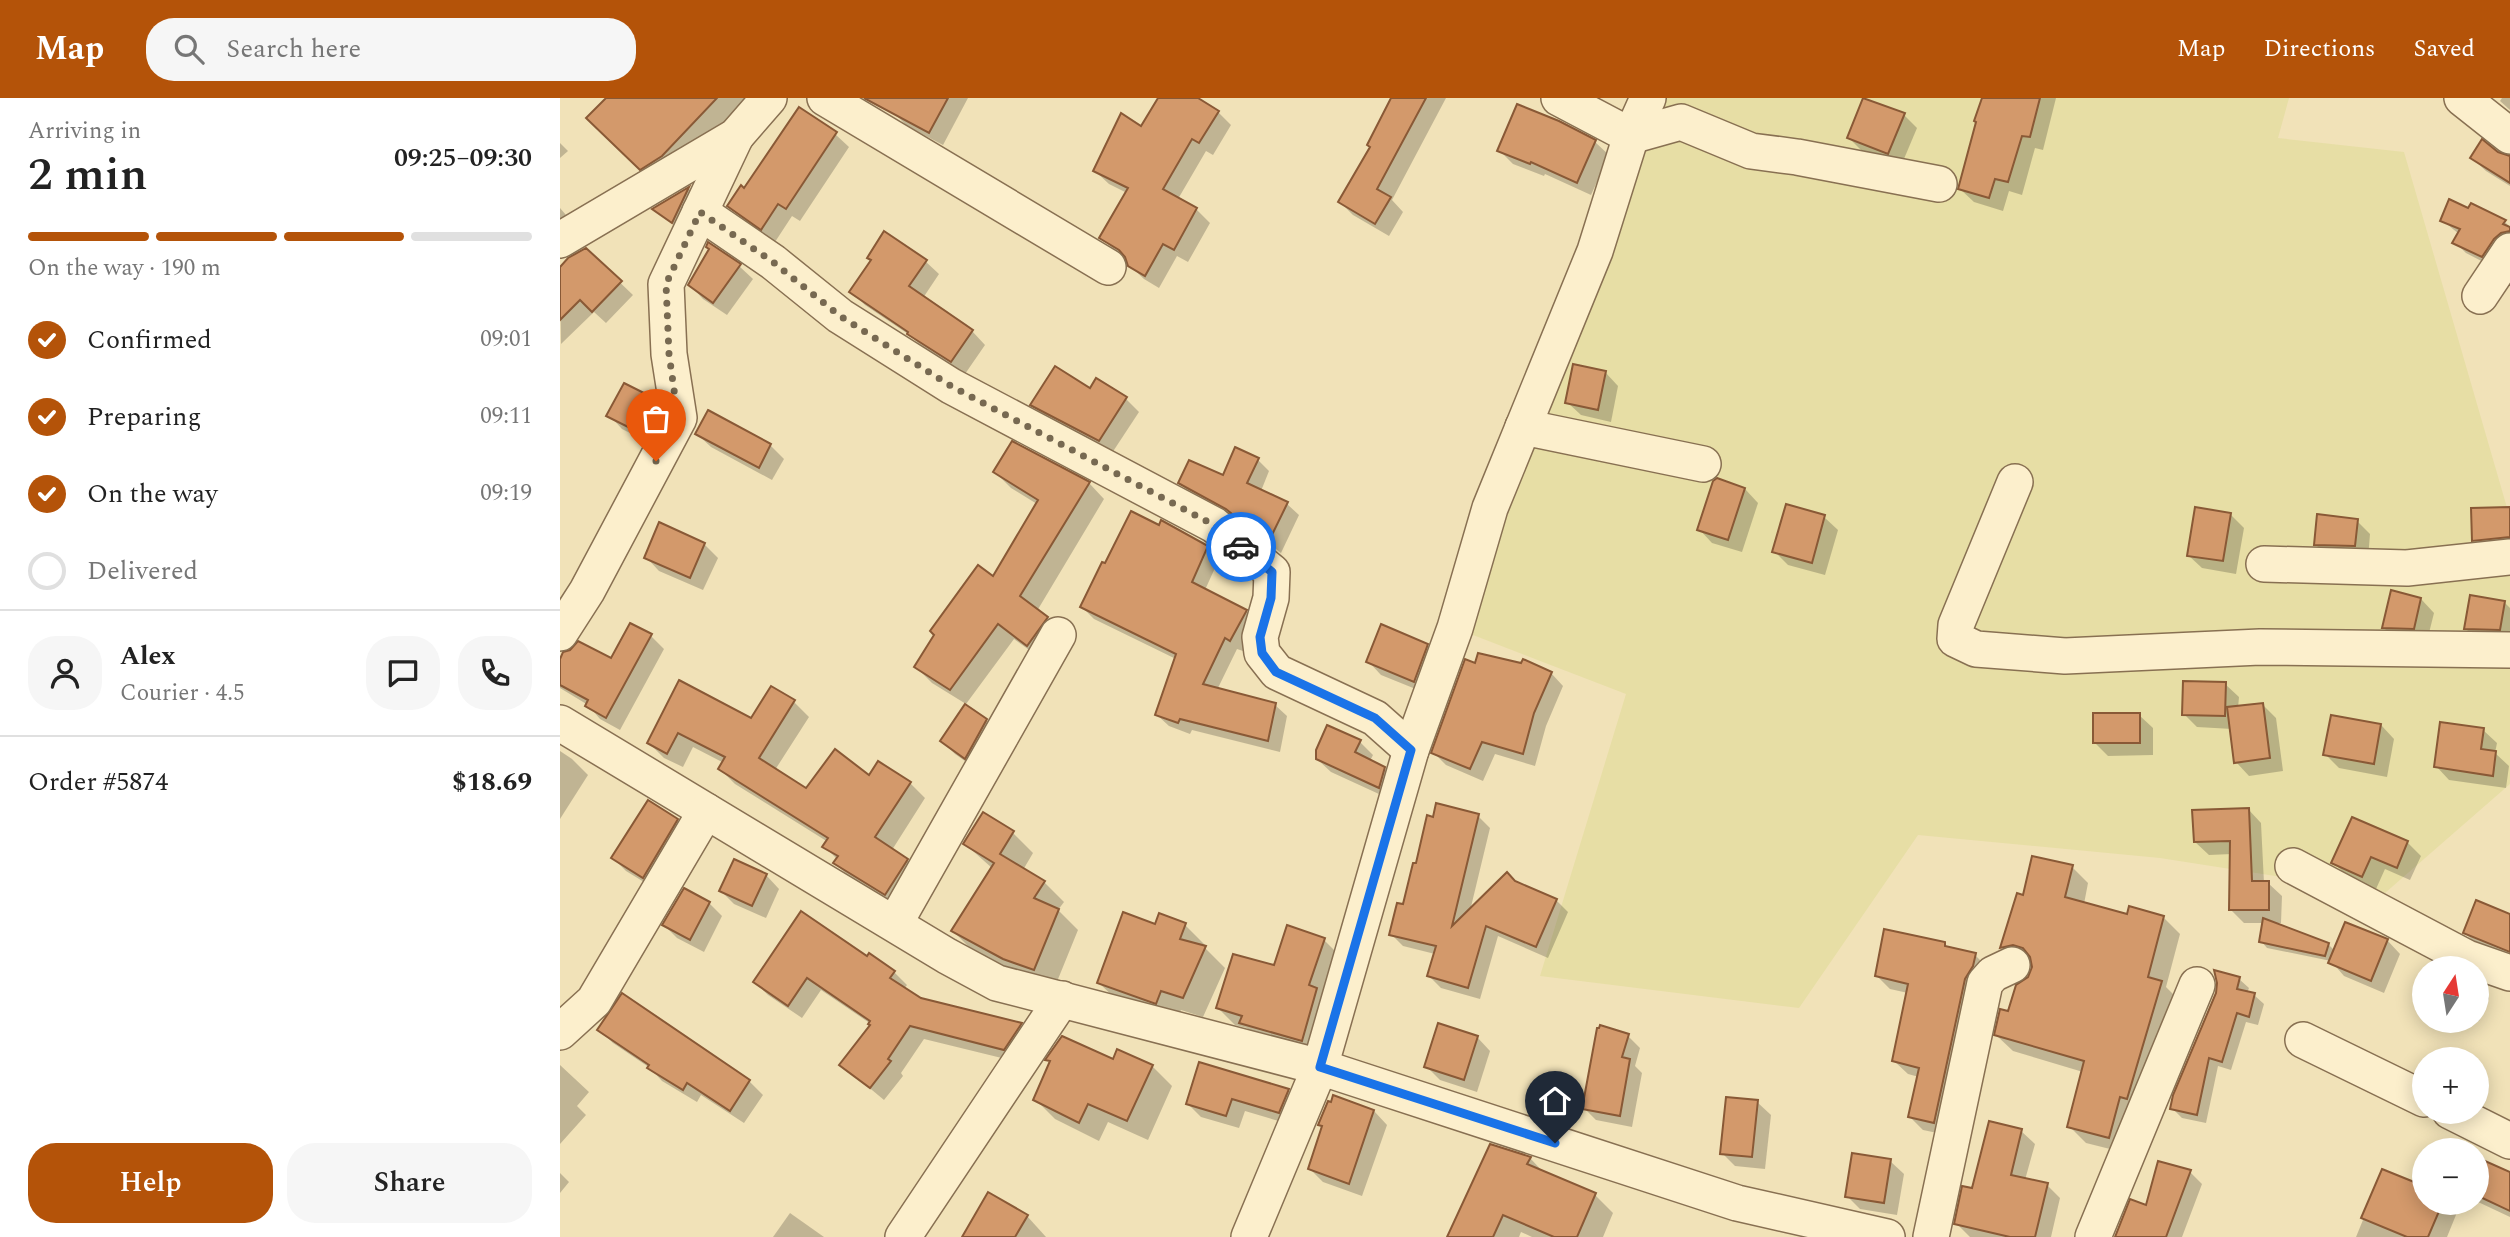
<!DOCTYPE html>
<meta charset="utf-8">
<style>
body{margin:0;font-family:Spectral,serif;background:#f6f6f6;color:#222;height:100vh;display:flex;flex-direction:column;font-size:26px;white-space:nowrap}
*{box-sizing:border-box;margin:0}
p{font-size:23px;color:#767676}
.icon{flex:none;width:38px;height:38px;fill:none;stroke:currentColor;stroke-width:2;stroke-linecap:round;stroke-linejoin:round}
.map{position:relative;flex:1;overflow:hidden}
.sheet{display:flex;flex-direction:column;background:#fff;width:560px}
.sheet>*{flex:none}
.needle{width:46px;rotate:12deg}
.controls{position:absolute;left:1852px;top:858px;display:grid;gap:14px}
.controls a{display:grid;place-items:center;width:77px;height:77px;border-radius:50%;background:#fff;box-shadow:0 4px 18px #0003;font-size:35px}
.pin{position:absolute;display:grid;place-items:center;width:60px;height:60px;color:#fff;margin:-72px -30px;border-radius:50% 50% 50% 0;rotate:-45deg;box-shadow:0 0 7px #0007}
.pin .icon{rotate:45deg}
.courier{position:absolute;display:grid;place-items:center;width:70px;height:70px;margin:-35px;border:5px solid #1a73e8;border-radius:50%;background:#fff;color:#222;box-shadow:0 2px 9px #0007}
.overview em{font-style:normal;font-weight:600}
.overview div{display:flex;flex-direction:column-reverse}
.overview{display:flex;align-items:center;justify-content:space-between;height:119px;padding:0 28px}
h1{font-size:46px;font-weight:600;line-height:52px}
.bar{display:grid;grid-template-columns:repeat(4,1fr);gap:10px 7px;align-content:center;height:84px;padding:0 28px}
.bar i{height:9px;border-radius:5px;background:#e0e0e0}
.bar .on{background:#b45309}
.bar p{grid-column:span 4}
.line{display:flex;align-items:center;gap:18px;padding:0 28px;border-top:2px solid #e0e0e0}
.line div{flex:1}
.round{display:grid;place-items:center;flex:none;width:74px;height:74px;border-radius:28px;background:#f6f6f6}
ol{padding:0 28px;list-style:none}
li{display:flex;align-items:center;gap:21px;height:77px}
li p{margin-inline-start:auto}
li .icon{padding:7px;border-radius:50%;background:#b45309;color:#fff;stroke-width:4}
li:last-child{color:#767676}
li i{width:38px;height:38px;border:4px solid #e0e0e0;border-radius:50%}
.cta{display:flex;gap:14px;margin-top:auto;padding:14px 28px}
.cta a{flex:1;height:80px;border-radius:28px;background:#b45309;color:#fff;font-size:28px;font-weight:600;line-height:80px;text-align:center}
.cta a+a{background:#f6f6f6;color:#222}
header{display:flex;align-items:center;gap:42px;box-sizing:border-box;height:98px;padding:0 35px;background:#b45309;color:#fff}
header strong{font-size:33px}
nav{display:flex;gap:38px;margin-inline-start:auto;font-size:24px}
.search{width:490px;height:63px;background:#f6f6f6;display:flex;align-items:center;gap:18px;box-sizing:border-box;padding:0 24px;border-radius:28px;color:#767676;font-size:26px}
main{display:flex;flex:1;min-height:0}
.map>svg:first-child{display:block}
.farmland{fill:#e7dea5}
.shadow{fill:#0003}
.building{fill:#d3996b;stroke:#895936;stroke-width:2}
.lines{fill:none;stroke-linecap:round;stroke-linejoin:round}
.minor-casing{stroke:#887052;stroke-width:38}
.minor{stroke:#fcefcc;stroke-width:35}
.done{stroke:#776951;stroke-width:7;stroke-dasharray:0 12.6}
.route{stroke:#1a73e8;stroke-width:9}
</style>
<header>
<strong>Map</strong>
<div class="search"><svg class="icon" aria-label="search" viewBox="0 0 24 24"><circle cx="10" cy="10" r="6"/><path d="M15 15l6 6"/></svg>Search here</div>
<nav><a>Map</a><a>Directions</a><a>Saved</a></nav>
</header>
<main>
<section class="sheet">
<div class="overview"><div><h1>2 min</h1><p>Arriving in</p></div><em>09:25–09:30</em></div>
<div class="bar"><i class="on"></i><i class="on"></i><i class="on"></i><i></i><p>On the way · 190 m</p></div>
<ol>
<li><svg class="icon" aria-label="check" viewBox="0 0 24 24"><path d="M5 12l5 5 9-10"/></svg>Confirmed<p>09:01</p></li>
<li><svg class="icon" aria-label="check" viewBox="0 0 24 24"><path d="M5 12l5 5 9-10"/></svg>Preparing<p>09:11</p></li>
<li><svg class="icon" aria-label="check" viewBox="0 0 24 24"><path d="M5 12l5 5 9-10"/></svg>On the way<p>09:19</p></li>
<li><i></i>Delivered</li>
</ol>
<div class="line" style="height:126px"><a class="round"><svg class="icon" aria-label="person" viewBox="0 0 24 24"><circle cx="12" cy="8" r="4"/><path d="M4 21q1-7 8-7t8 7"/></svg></a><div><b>Alex</b><p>Courier · 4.5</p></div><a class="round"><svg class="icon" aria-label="chat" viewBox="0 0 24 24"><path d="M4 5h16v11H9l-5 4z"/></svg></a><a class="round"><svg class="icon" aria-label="phone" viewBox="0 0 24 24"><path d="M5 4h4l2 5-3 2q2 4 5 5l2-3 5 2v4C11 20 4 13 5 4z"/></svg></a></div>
<div class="line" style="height:91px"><div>Order #5874</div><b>$18.69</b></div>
<div class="cta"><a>Help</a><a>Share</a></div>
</section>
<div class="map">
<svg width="1950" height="1139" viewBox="0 0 1950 1139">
<rect width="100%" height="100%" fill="#f1e2b8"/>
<!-- farmland -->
<polygon class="farmland" points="1088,0 1729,0 1718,40 1844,54 1950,420 1950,686 1825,795 1600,760 1358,737 1239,910 980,878 1066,596 895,530"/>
<!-- shadow -->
<g class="shadow">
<polygon points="49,0 186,0 164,39 154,30 115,72 94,84 28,20"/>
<polygon points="342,0 408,0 383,47 347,28 334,15"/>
<polygon points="600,0 634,0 658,14 671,27 653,57 646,53 618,101 636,111 650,125 628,164 617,158 599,190 584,181 570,168 568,161 555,153 542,140 567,95 549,86 535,73 582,30"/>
<polygon points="835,0 886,0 832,102 843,114 829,138 793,117 780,104 812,49"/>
<polygon points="1424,0 1496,0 1483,52 1475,50 1462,97 1449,93 1443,113 1414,104 1400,91"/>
<polygon points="1942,0 1950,0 1950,12 1940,3"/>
<polygon points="1344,17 1357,30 1341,68 1302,53 1289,40"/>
<polygon points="275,36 289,49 240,123 232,118 215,144 183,121 169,108 185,92"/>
<polygon points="1035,44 1049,57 1031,97 985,76 984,78 953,66 940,53"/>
<polygon points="0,45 8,53 0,60"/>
<polygon points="1950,59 1950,88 1926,73 1912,60"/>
<polygon points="129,91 142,104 126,137 95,111"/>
<polygon points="0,110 6,117 0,124"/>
<polygon points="1882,122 1944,123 1950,129 1950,148 1933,169 1906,155 1895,144 1899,136"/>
<polygon points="26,152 73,197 46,225 34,214 1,246 0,171"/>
<polygon points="365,163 379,176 363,200 412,233 425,247 405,276 362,249 351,238 305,207 292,194"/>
<polygon points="179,168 193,181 167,217 143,201 130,187"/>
<polygon points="1045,274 1058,288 1051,324 1021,317 1007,304"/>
<polygon points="83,297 97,310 95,314 105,325 94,347 62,331 49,317"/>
<polygon points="566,301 579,314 552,355 485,320 472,307"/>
<polygon points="137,336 210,347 224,361 212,382 151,349"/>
<polygon points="698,362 709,373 701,393 727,406 739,417 721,455 680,423 632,397 620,385 664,379"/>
<polygon points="435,374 529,385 544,401 477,513 503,536 483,562 454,541 406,606 372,585 356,569 376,537 433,480 477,406 451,390"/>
<polygon points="1185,391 1198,405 1182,454 1152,445 1139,431"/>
<polygon points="1950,411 1950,454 1927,455 1914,442"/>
<polygon points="1671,417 1684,430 1676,476 1642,470 1628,457"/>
<polygon points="1264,419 1278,432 1265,477 1228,467 1214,453"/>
<polygon points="1797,423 1810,436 1808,461 1769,460 1756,447"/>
<polygon points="144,446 158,460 143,492 99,473 86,459"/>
<polygon points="647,449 659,461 645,492 686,513 697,525 683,553 677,551 657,592 715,607 727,618 720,654 632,632 630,636 609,628 597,617 616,561 534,521 522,509"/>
<polygon points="1861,501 1874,515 1867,543 1837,543 1824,530"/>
<polygon points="1944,504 1950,510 1950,544 1919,544 1906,531"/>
<polygon points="91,538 104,551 60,632 40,621 28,607 0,590 0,564 52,563"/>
<polygon points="867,547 880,561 868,596 821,577 808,563"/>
<polygon points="917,568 991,575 1003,588 986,628 975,668 935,656 923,683 886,667 873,654"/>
<polygon points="119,585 191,622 234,604 249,619 215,672 246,692 310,679 350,685 365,700 332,752 347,762 362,777 341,811 290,780 275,765 278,762 265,749 268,744 175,686 160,671 164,665 133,649 123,669 104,660 89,645"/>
<polygon points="1665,586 1679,599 1678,610 1703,607 1716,620 1723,673 1689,678 1676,664 1672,631 1637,629 1624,616"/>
<polygon points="1579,617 1593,630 1593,657 1548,658 1534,644"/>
<polygon points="426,623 439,636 419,673 395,656 382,643"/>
<polygon points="1821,627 1834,641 1827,679 1779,670 1765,656"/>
<polygon points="1923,632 1937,645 1935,655 1949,668 1946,690 1889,682 1876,668"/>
<polygon points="800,644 813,657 810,663 824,670 838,683 832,702 771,674 757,661"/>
<polygon points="0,653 12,661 28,677 0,721"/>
<polygon points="1688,711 1701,725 1704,785 1708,785 1722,798 1721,825 1713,825 1768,846 1775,853 1827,842 1840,856 1824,895 1784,878 1771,863 1707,850 1701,843 1704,825 1684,825 1671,812 1672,756 1649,757 1635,744"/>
<polygon points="423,717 453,735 473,755 463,772 484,784 504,804 498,812 518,832 494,891 465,880 413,853 393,833 432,770 405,746"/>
<polygon points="918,718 930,730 910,813 954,784 996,802 1008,814 988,860 938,838 920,901 881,890 869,878 875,856 843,848 831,836 844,809"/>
<polygon points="117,722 130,735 97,792 66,773 53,760"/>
<polygon points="1847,744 1861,758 1850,782 1825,771 1816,791 1787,778 1774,765"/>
<polygon points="1512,769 1528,785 1524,806 1569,819 1603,819 1620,836 1606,889 1618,901 1566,1055 1526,1045 1509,1028 1523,974 1453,953 1436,937 1474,870 1471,863 1459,866 1442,850 1458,797 1465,799"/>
<polygon points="206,777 219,791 206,820 174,806 161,793"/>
<polygon points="149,805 162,818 144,854 117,840 104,827"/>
<polygon points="1950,818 1950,860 1918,848 1905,835"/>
<polygon points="625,827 645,847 644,849 665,870 643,919 621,912 616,924 560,905 539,885 596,828"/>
<polygon points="764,842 781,859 759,959 698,942 687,930 675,927 658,910 715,869"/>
<polygon points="1384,846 1389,851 1415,857 1428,870 1387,1037 1363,1032 1350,1019 1359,979 1348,976 1334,963 1348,895 1330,891 1317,878"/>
<polygon points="307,860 334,874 347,887 344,891 360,902 461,927 474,940 458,964 364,941 341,975 343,978 324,1002 282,967 312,927 311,926 261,892 242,920 208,897 195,884"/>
<polygon points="1679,881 1689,890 1687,895 1694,897 1704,906 1698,927 1686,924 1671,972 1658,968 1646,1025 1622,1020 1612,1010"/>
<polygon points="1916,887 1929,900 1919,923 1916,921"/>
<polygon points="63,897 189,983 203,997 184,1025 141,997 137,1004 102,983 90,970 53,945 40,932"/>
<polygon points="1068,938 1080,950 1075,968 1082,975 1072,1029 1036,1022 1024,1010"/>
<polygon points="917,939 930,953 917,994 880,982 866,968"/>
<polygon points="488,962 553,963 592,968 612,988 588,1042 548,1024 539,1043 495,1021 475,1001 491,966"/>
<polygon points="0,967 29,994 17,1008 26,1017 0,1046"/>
<polygon points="728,992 742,1005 732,1027 685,1013 679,1030 641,1019 628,1006"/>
<polygon points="1197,1004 1211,1017 1205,1071 1175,1068 1162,1055"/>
<polygon points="814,1013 827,1027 802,1098 763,1084 750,1071 764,1030 760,1027"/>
<polygon points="1461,1033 1475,1046 1465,1082 1487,1087 1500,1100 1491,1139 1410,1139 1396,1125 1413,1093"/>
<polygon points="970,1060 985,1076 1035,1097 1053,1115 1043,1139 972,1139 961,1134 959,1139 889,1139"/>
<polygon points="1916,1061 1950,1076 1950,1119 1916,1103"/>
<polygon points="1330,1063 1344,1076 1337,1117 1300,1111 1287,1098"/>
<polygon points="1599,1066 1630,1074 1642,1086 1622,1139 1556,1139 1587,1109"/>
<polygon points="1823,1073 1864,1104 1890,1104 1898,1112 1887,1139 1796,1139"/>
<polygon points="0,1075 9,1084 0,1095"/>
<polygon points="230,1115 264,1139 213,1139"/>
<polygon points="467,1118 486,1139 404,1139"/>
</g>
<!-- building -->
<g class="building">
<polygon points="46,0 157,0 102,58 80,72 26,20"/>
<polygon points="304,0 388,0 369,35"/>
<polygon points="598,0 638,0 659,13 639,45 632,41 603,91 637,110 614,152 603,146 585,178 568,168 565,159 559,152 539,140 568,90 533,73 561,15 581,28"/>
<polygon points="831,0 866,0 817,91 831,99 815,126 778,104 810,49 807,47"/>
<polygon points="1303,0 1345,15 1328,56 1287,40"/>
<polygon points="1422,0 1480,0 1470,39 1462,38 1448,84 1435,81 1429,100 1398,91 1416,24 1414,23"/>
<polygon points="957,6 999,23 1036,42 1017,85 971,64 970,66 937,53"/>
<polygon points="239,9 277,34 226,111 218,106 201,132 167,108 181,87 184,90"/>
<polygon points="1922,41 1938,54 1950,58 1950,85 1910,60"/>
<polygon points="129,89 112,125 92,111"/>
<polygon points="1889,101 1908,110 1911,105 1946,122 1943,126 1950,129 1950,133 1941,135 1934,141 1922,159 1892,145 1900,131 1880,123"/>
<polygon points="324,133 367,162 349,188 413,232 391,264 347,236 348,234 289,194 311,162 307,160"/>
<polygon points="148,144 181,166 153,205 128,187 149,151 146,149"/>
<polygon points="26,150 62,183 32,214 20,202 0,222 0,169 8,160"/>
<polygon points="1013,266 1046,273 1038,312 1005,305"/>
<polygon points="495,268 530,290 536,280 567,299 539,343 470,307"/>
<polygon points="64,285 84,295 80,304 93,310 80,335 46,318"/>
<polygon points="148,312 211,346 199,370 135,336"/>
<polygon points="452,343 530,384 460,498 488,519 467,548 438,526 390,592 354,569 374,537 370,533 418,467 433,478 478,402 433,374"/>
<polygon points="675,349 699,360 687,385 728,404 708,445 666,411 618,385 629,362 663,377"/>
<polygon points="1157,380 1185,390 1168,442 1137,432 1153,383"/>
<polygon points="1226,406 1265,417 1252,465 1212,454"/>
<polygon points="1635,409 1671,415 1663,463 1627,458"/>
<polygon points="1950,409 1950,439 1912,443 1911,410"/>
<polygon points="571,413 599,427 601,422 648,448 632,484 687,512 670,543 665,540 643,586 716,605 708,643 620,621 618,625 595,617 616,556 520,509 542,464 545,465"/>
<polygon points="1757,416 1798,421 1795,448 1754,447"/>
<polygon points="99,424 145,445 130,480 84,460"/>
<polygon points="1831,492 1861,500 1854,531 1822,530"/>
<polygon points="1910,497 1945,503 1940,532 1904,531"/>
<polygon points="70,525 92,536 46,620 25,608 28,602 0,587 0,561 3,554 10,552 18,543 51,560"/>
<polygon points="821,526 868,546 854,584 806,564"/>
<polygon points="918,555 961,565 963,561 992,574 974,615 963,656 922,644 910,671 871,655 905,561 915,565"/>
<polygon points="119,582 191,620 211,588 235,602 199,660 246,690 275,651 309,677 318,663 351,684 315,739 348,761 325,797 273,765 278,758 262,749 268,740 158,671 165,659 118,635 107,656 87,645"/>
<polygon points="1623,583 1666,584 1665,618 1622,617"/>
<polygon points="1703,605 1710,660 1674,665 1667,609"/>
<polygon points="405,606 427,621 405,661 380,643"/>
<rect x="1533" y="615" width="47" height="30"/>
<polygon points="1771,617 1821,626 1814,666 1763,657"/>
<polygon points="1880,624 1924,630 1921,651 1936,653 1933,678 1874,669"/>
<polygon points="767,627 801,642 795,654 825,669 819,690 756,661 756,652"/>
<polygon points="88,702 118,721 83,780 51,760"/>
<polygon points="876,705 919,716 892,828 947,774 955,783 997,801 976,849 926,828 908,890 867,878 876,848 829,837 837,805 843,806 853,765 856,765 867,717 873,719"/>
<polygon points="1689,710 1692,783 1709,783 1709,812 1669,812 1670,743 1634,744 1632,712"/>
<polygon points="423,714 454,733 440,756 485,783 474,800 499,811 474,872 443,861 391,833 434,765 403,746"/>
<polygon points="1792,719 1848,743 1837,770 1811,759 1802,779 1771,765"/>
<polygon points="1472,758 1513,767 1505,799 1567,816 1569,808 1604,818 1588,879 1602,883 1567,1001 1560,999 1549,1040 1507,1029 1524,963 1434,937 1440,911 1448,913 1456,887 1468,879 1472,869 1470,859 1463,850 1453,847 1440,850 1457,795 1463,797"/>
<polygon points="174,761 207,776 192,808 159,793"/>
<polygon points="124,790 150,804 130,842 102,827"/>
<polygon points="1916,802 1950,816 1950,854 1903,835"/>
<polygon points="241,813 307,858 309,855 335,873 330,880 361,900 462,925 444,952 350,928 328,961 331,963 310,990 279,967 310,927 308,926 310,923 247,880 228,908 193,884"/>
<polygon points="563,814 595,826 599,815 626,825 620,841 646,848 623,900 601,893 596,906 537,885"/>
<polygon points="1703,820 1769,845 1765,858 1699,844"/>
<polygon points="1785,824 1828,841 1811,883 1768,865"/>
<polygon points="727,827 765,840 749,887 757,890 742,943 679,925 682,918 656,910 673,856 714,867"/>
<polygon points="1324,831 1385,844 1385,848 1416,855 1413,868 1405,881 1374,1025 1348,1019 1359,970 1332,963 1348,886 1315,878"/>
<polygon points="1654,872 1680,879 1677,891 1695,895 1689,919 1677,915 1662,964 1649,960 1637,1017 1610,1011 1613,997 1656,895 1657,885"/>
<polygon points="62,895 190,982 170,1013 127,985 123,992 87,970 89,967 37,932"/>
<polygon points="878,925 918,938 904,982 864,969"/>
<polygon points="1040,927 1069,936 1062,959 1070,961 1060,1018 1022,1011 1037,930 1039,930"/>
<polygon points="502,938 553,961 557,951 593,967 567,1023 528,1006 519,1025 473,1002 490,963 485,962"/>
<polygon points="639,964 729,991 719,1015 672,1001 666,1018 626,1006"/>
<polygon points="773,997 814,1012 789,1086 748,1071 762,1028 758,1027 768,1003 771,1004"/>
<polygon points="1166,999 1198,1002 1192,1059 1160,1056"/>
<polygon points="1429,1023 1462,1031 1451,1077 1488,1085 1475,1139 1450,1139 1394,1126 1402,1088 1412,1090"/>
<polygon points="930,1046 971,1059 967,1066 1036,1095 1017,1139 994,1139 943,1117 933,1139 887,1139"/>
<polygon points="1292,1055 1331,1061 1324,1105 1285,1099"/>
<polygon points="1916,1059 1950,1074 1950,1113 1916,1097"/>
<polygon points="1598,1063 1631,1072 1606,1139 1555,1139 1570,1101 1586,1107"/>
<polygon points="1822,1071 1864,1088 1864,1104 1883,1104 1868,1139 1847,1139 1801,1120"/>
<polygon points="428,1094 468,1117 455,1139 402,1139"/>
</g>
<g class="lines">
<defs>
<g id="minor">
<polyline points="265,0 548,169"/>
<polyline points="999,0 1071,38 1121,24 1191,53 1237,59 1379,86"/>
<polyline points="1902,0 1950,38"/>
<polyline points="140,114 213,164 280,218 391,288 654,427 712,474 711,500 700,539 702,555 717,574 815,620 851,652"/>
<polyline points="0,142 176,38 209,0"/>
<polyline points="1920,198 1950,153"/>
<polyline points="963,329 1143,366"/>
<polyline points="1455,384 1396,527 1395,541 1416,551 1505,558 1700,549 1950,552"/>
<polyline points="1704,466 1847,470 1950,459"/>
<polyline points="0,535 27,493 119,320 109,256 106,186 176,38"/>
<polyline points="0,625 387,858 437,885 760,969 1177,1105 1327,1139"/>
<polyline points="1733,768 1907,860 1950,875"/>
<polyline points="335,825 498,537"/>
<polyline points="0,934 34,903 146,713"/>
<polyline points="1743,942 1864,1001"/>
<polyline points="1890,1013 1950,1043"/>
<polyline points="343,1139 502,901"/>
<polyline points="689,1139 760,969 851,652 895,530 930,410 1035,153 1071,38 1088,0"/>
<polyline points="1371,1139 1425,885 1433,876 1452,867"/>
<polyline points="1533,1139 1637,887"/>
</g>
</defs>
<!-- minor casing -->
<use href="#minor" class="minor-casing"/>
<!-- minor -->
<use href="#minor" class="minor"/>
</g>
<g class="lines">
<!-- done -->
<polyline class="done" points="96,363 118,320 109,256 106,186 140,114 213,164 280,218 391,288 654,427 681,449"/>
<!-- route -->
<polyline class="route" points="681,449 712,474 711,500 700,539 702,555 716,574 815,620 851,652 760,969 995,1045"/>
</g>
</svg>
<div class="controls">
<a><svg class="needle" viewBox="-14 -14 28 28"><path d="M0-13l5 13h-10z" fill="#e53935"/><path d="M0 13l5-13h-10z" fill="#767676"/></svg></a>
<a>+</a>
<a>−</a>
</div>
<div class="pin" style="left:96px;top:363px;background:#ea580c"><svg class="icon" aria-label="bag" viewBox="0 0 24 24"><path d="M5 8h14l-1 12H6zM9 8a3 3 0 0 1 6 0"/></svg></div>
<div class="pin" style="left:995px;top:1045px;background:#1f2937"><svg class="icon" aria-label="home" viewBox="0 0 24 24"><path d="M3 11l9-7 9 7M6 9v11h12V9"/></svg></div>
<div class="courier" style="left:681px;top:449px"><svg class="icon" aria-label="car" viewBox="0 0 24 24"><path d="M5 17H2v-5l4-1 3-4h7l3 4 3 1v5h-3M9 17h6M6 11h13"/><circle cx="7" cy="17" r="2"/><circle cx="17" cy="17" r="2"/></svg></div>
</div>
</main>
